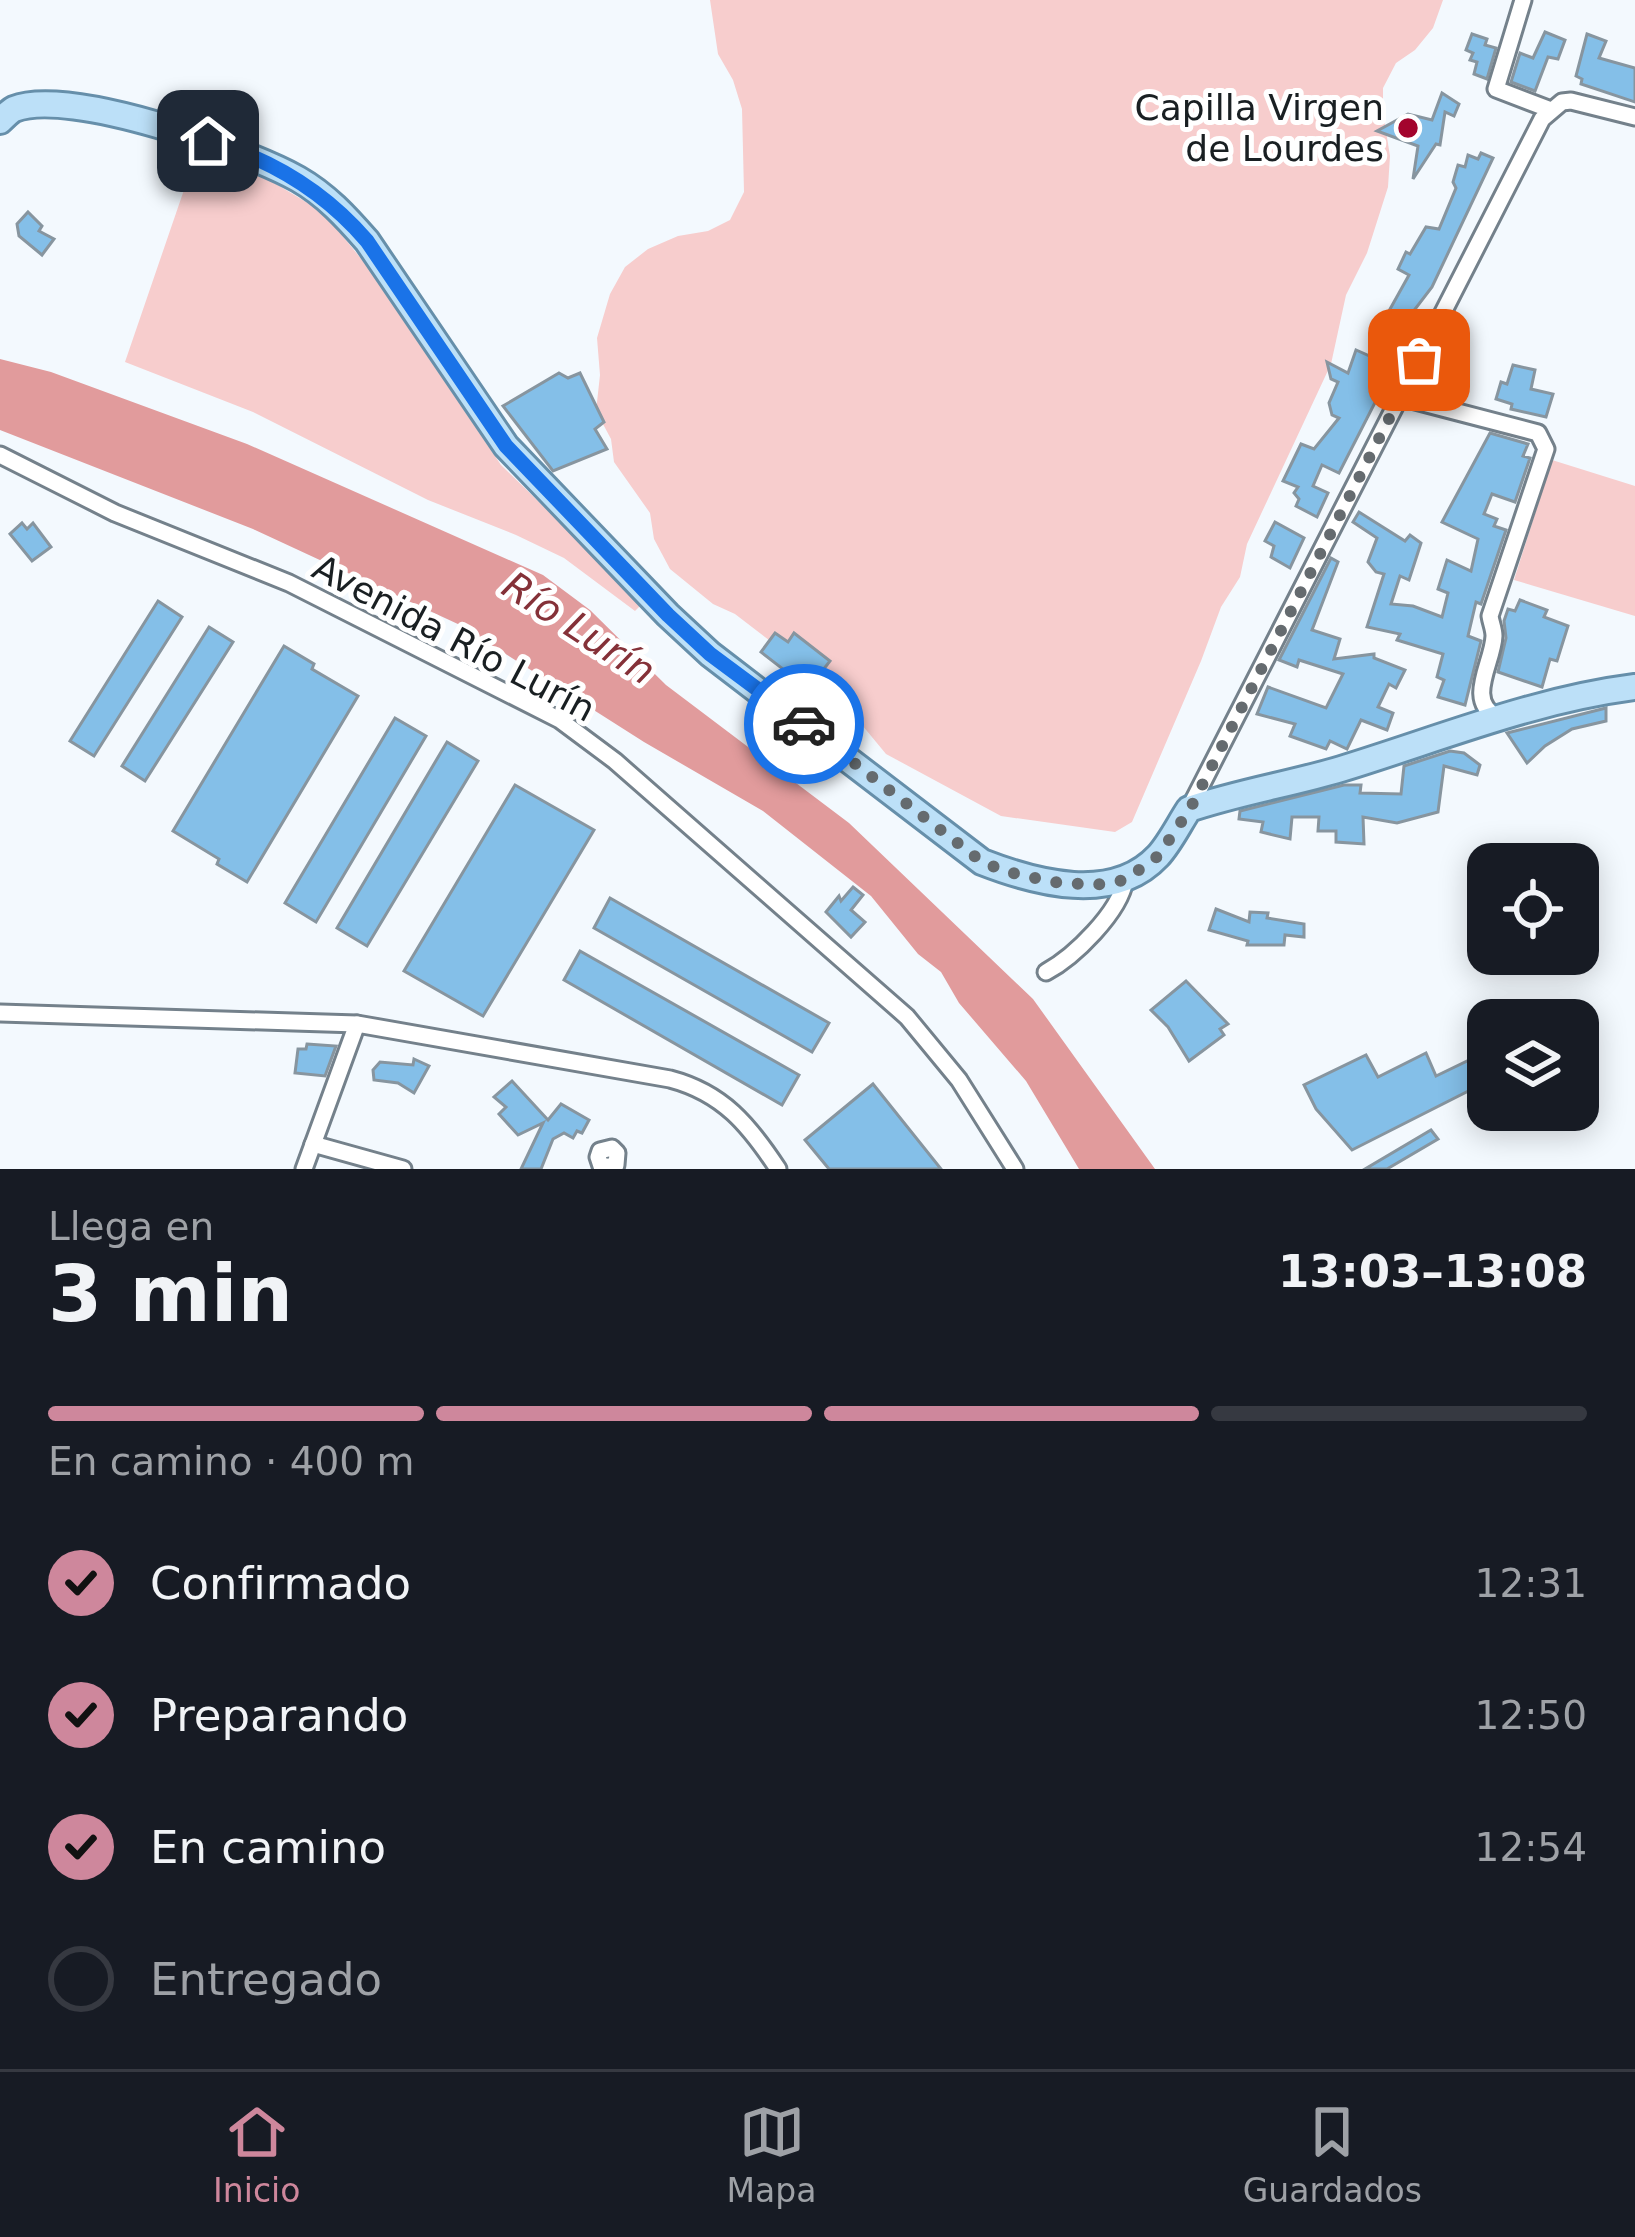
<!DOCTYPE html>
<html lang="es">
<meta charset="utf-8">
<style>
body{margin:0;font-family:"DejaVu Sans",sans-serif;background:#242831;color:#f1f3f6;height:100vh;display:flex;flex-direction:column;font-size:45px;white-space:nowrap}
*{box-sizing:border-box;margin:0}
p{font-size:39px;color:#9ea1a6}
.icon{flex:none;width:66px;height:66px;fill:none;stroke:currentColor;stroke-width:2;stroke-linecap:round;stroke-linejoin:round}
.map{position:relative;height:1169px;overflow:hidden}
.panel{display:flex;flex-direction:column;background:#171b24;flex:1}
.panel>*{flex:none}
.controls{position:absolute;left:1467px;top:843px;display:grid;gap:24px}
.controls a{display:grid;place-items:center;width:132px;height:132px;border-radius:24px;background:#171b24;box-shadow:0 6px 30px #0003;font-size:60px}
.pin{position:absolute;display:grid;place-items:center;width:102px;height:102px;color:#fff;margin:-51px;border-radius:24px;box-shadow:0 6px 18px #0006}
.courier{position:absolute;display:grid;place-items:center;width:120px;height:120px;margin:-60px;border:9px solid #1a73e8;border-radius:50%;background:#fff;color:#222;box-shadow:0 3px 15px #0007}
.overview em{font-style:normal;font-weight:700}
.overview div{display:flex;flex-direction:column-reverse}
.overview{display:flex;align-items:center;justify-content:space-between;height:204px;padding:0 48px}
h1{font-size:78px;font-weight:700;line-height:90px}
.bar{display:grid;grid-template-columns:repeat(4,1fr);gap:18px 12px;align-content:center;height:144px;padding:0 48px}
.bar i{height:15px;border-radius:9px;background:#363941}
.bar .current{background:#ce879c}
.bar p{grid-column:span 4}
ol{padding:0 48px;list-style:none}
li{display:flex;align-items:center;gap:36px;height:132px}
li p{margin-inline-start:auto}
li .icon{padding:12px;border-radius:50%;background:#ce879c;color:#111;stroke-width:4}
li:last-child{color:#9ea1a6}
li i{width:66px;height:66px;border:6px solid #363941;border-radius:50%}
.tab-bar{display:flex;justify-content:space-around;align-items:center;height:168px;border-top:3px solid #363941;background:#171b24;font-size:33px;color:#9ea1a6}
.tab-bar a{display:grid;justify-items:center;gap:6px}
.tab-bar .current{color:#ce879c}
.map>svg:first-child{display:block}
.green{fill:#f7cdcd}
.water{fill:#e19b9c}
.building{fill:#84bfe8;stroke:#87959f;stroke-width:3}
.lines{fill:none;stroke-linecap:round;stroke-linejoin:round}
.street-casing{stroke:#74818b;stroke-width:21}
.primary-casing{stroke:#668faa;stroke-width:30}
.street{stroke:#fff;stroke-width:15}
.primary{stroke:#bce0f8;stroke-width:24}
.done{stroke:#656b6f;stroke-width:12;stroke-dasharray:0 21.6}
.route{stroke:#1a73e8;stroke-width:15}
.poi-dot{fill:#a3042d;stroke:#fff;stroke-width:4.5}
.labels{text-anchor:middle;dominant-baseline:central;stroke-width:10;stroke-linejoin:round;paint-order:stroke}
.poi-label{font-size:36px;fill:#191f22;stroke:#fff;text-anchor:end}
.street-label{font-size:36px;fill:#191f22;stroke:#fff}
.water-label{font-size:39px;font-style:italic;fill:#853138;stroke:#fff}
</style>
<div class="map">
<svg width="1635" height="1169" viewBox="0 0 1635 1169">
<rect width="100%" height="100%" fill="#f3f9fe"/>
<!-- green -->
<g class="green">
<polygon points="710,0 1443,0 1433,28 1415,50 1396,63 1383,88 1383,113 1390,156 1388,187 1367,253 1346,295 1331,364 1247,544 1240,577 1221,607 1201,661 1132,822 1115,832 1001,816 886,754 843,702 802,674 791,657 735,614 713,604 670,569 654,539 650,513 614,462 611,439 596,411 600,375 597,338 610,294 625,267 648,249 678,236 708,231 730,220 744,192 742,109 733,80 718,54"/>
<polygon points="198,149 259,174 323,212 363,261 501,465 643,603 635,611 564,558 516,535 428,500 253,412 125,362"/>
<polygon points="1552,460 1635,486 1635,616 1514,580"/>
</g>
<!-- water -->
<polygon class="water" points="0,359 51,372 247,444 543,575 590,610 666,685 849,823 1033,999 1155,1169 1079,1169 1026,1081 959,1003 941,972 918,954 871,896 763,811 644,742 460,625 253,529 0,430"/>
<!-- building -->
<g class="building">
<polygon points="1545,32 1565,40 1558,59 1548,57 1535,91 1511,82 1520,53 1533,58"/>
<polygon points="1472,34 1487,39 1485,45 1496,48 1487,79 1474,74 1477,62 1470,60 1473,53 1466,50"/>
<polygon points="1587,34 1606,41 1599,58 1635,68 1635,102 1581,84 1582,79 1576,76"/>
<polygon points="1442,93 1459,104 1454,116 1445,112 1440,145 1436,144 1413,179 1418,146 1377,131 1408,114 1432,120"/>
<polygon points="1481,153 1493,158 1432,287 1409,317 1415,319 1386,381 1339,473 1322,465 1313,486 1328,493 1317,517 1296,506 1299,499 1294,493 1298,487 1283,481 1301,444 1314,449 1339,418 1332,415 1329,403 1338,382 1331,379 1327,362 1348,373 1356,350 1372,357 1386,330 1380,327 1409,275 1398,269 1406,252 1410,254 1426,227 1439,229 1456,188 1453,182 1458,165 1465,167 1468,155 1478,159"/>
<polygon points="28,212 42,226 39,231 54,239 42,255 19,236 17,224"/>
<polygon points="1513,365 1535,370 1531,389 1553,394 1546,417 1511,409 1512,404 1496,399 1501,382 1507,384"/>
<polygon points="559,373 568,378 580,373 604,422 595,429 607,449 553,471 503,406"/>
<polygon points="1490,433 1528,444 1523,456 1530,458 1515,502 1492,494 1484,514 1497,519 1494,526 1506,530 1481,604 1476,602 1468,636 1481,641 1465,705 1438,697 1444,680 1437,677 1443,654 1397,640 1400,634 1367,627 1384,574 1376,572 1368,562 1377,538 1353,522 1359,512 1405,541 1410,535 1421,543 1409,580 1400,576 1391,604 1413,606 1442,617 1448,593 1438,589 1447,560 1471,571 1478,539 1442,522"/>
<polygon points="1275,522 1304,538 1290,568 1271,557 1274,546 1265,541"/>
<polygon points="22,523 27,529 33,523 51,547 32,561 10,534"/>
<polygon points="1331,558 1338,562 1312,630 1340,639 1334,659 1374,654 1374,658 1405,670 1396,688 1389,684 1378,707 1393,713 1387,730 1361,720 1347,749 1330,741 1326,749 1290,736 1295,724 1257,714 1268,687 1326,708 1343,674 1299,660 1297,667 1279,660"/>
<polygon points="1520,600 1547,610 1544,617 1568,626 1557,661 1550,659 1542,687 1498,672 1506,638 1504,621 1508,609 1515,611"/>
<polygon points="158,601 182,617 94,756 70,741"/>
<polygon points="209,627 233,642 145,781 122,766"/>
<polygon points="775,633 788,642 794,633 830,661 823,670 830,675 815,694 761,652"/>
<polygon points="284,646 314,664 312,669 358,696 247,882 217,864 219,859 173,831"/>
<polygon points="1606,708 1606,721 1572,729 1545,746 1527,763 1507,733"/>
<polygon points="395,718 426,736 316,922 285,903"/>
<polygon points="447,742 478,761 367,946 337,928"/>
<polygon points="1450,751 1464,753 1480,765 1477,775 1444,766 1438,812 1397,823 1363,817 1364,844 1336,842 1336,831 1318,831 1319,817 1292,817 1290,839 1261,832 1263,822 1239,819 1240,811 1344,785 1361,785 1360,793 1401,794 1404,766"/>
<polygon points="515,785 594,830 483,1016 404,971"/>
<polygon points="853,887 863,895 851,910 865,922 851,937 826,912 839,896 841,901"/>
<polygon points="610,898 829,1023 812,1052 594,928"/>
<polygon points="1216,909 1249,922 1250,912 1268,913 1267,918 1304,924 1304,937 1285,935 1284,945 1247,945 1248,941 1209,930"/>
<polygon points="580,951 799,1075 782,1105 564,980"/>
<polygon points="1186,981 1228,1024 1220,1029 1224,1035 1189,1061 1168,1027 1151,1010"/>
<polygon points="307,1044 336,1046 325,1076 295,1073 298,1049 306,1049"/>
<polygon points="1488,1051 1488,1081 1352,1150 1316,1109 1304,1085 1366,1055 1378,1077 1426,1053 1436,1076"/>
<polygon points="414,1059 429,1066 414,1093 398,1083 374,1080 373,1070 380,1062 413,1065"/>
<polygon points="512,1081 548,1120 561,1104 589,1120 582,1133 577,1131 573,1138 564,1133 553,1139 541,1169 521,1169 543,1123 518,1135 499,1114 506,1107 494,1097"/>
<polygon points="873,1084 941,1169 829,1169 805,1140"/>
<polygon points="1431,1130 1438,1139 1387,1169 1365,1169"/>
</g>
<g class="lines">
<defs>
<g id="street">
<polyline points="1523,0 1496,89 1551,110"/>
<path d="M 1400,397 L 1538,433 L 1546,449 L 1490,616 C 1491,623 1494,629 1494,636 C 1493,663 1465,700 1497,717"/>
<polyline points="0,455 115,513 289,583 560,720 615,761 907,1017 959,1080 1015,1169"/>
<polyline points="1189,809 1542,119 1562,102 1571,101 1635,117"/>
<path d="M 1046,972 C 1074,957 1120,912 1125,880"/>
<path d="M 0,1013 L 357,1024 L 670,1079 C 723,1093 749,1125 778,1169"/>
<polyline points="313,1144 403,1169"/>
<polyline points="304,1169 357,1024"/>
<polyline points="602,1169 598,1157 600,1151 612,1148 617,1153 616,1165 603,1167"/>
</g>
<path id="primary" d="M 0,121 C 3,118 10,111 14,109 C 70,87 246,150 298,179 C 326,195 346,217 367,241 L 506,446 L 668,615 L 710,654 L 982,862 C 1036,883 1113,904 1158,856 C 1170,843 1179,824 1189,809 C 1239,792 1291,784 1341,769 C 1439,739 1533,700 1635,687"/>
</defs>
<!-- street casing -->
<use href="#street" class="street-casing"/>
<!-- primary casing -->
<use href="#primary" class="primary-casing"/>
<!-- street -->
<use href="#street" class="street"/>
<!-- primary -->
<use href="#primary" class="primary"/>
</g>
<g class="lines">
<!-- done -->
<polyline class="done" points="804,724 982,862 1008,872 1053,882 1095,885 1125,880 1158,856 1190,809 1419,360"/>
<!-- route -->
<path class="route" d="M 208,141 C 271,159 324,191 367,241 L 506,446 L 668,615 L 710,654 L 804,724"/>
</g>
<!-- markers -->
<circle class="poi-dot" cx="1408" cy="128" r="12"/>
<g class="labels">
<!-- poi labels -->
<g class="poi-label">
<text x="1384" y="107">Capilla Virgen<tspan x="1384" dy="41">de Lourdes</tspan></text>
</g>
<!-- street labels -->
<g class="street-label">
<text transform="translate(454 638) rotate(28)">Avenida Río Lurín</text>
</g>
<!-- water labels -->
<g class="water-label">
<text transform="translate(579 628) rotate(33)">Río Lurín</text>
</g>
</g>
</svg>
<div class="controls">
<a><svg class="icon" aria-label="locate" viewBox="0 0 24 24"><circle cx="12" cy="12" r="6"/><path d="M12 2v4M12 18v4M2 12h4M18 12h4"/></svg></a>
<a><svg class="icon" aria-label="layers" viewBox="0 0 24 24"><path d="M12 4l9 5-9 5-9-5zM3 14l9 5 9-5"/></svg></a>
</div>
<div class="pin" style="left:1419px;top:360px;background:#ea580c"><svg class="icon" aria-label="bag" viewBox="0 0 24 24"><path d="M5 8h14l-1 12H6zM9 8a3 3 0 0 1 6 0"/></svg></div>
<div class="pin" style="left:208px;top:141px;background:#1f2937"><svg class="icon" aria-label="home" viewBox="0 0 24 24"><path d="M3 11l9-7 9 7M6 9v11h12V9"/></svg></div>
<div class="courier" style="left:804px;top:724px"><svg class="icon" aria-label="car" viewBox="0 0 24 24"><path d="M5 17H2v-5l4-1 3-4h7l3 4 3 1v5h-3M9 17h6M6 11h13"/><circle cx="7" cy="17" r="2"/><circle cx="17" cy="17" r="2"/></svg></div>
</div>
<section class="panel">
<div class="overview"><div><h1>3 min</h1><p>Llega en</p></div><em>13:03–13:08</em></div>
<div class="bar"><i class="current"></i><i class="current"></i><i class="current"></i><i></i><p>En camino · 400 m</p></div>
<ol>
<li><svg class="icon" aria-label="check" viewBox="0 0 24 24"><path d="M5 12l5 5 9-10"/></svg>Confirmado<p>12:31</p></li>
<li><svg class="icon" aria-label="check" viewBox="0 0 24 24"><path d="M5 12l5 5 9-10"/></svg>Preparando<p>12:50</p></li>
<li><svg class="icon" aria-label="check" viewBox="0 0 24 24"><path d="M5 12l5 5 9-10"/></svg>En camino<p>12:54</p></li>
<li><i></i>Entregado</li>
</ol>
</section>
<nav class="tab-bar">
<a class="current"><svg class="icon" aria-label="home" viewBox="0 0 24 24"><path d="M3 11l9-7 9 7M6 9v11h12V9"/></svg>Inicio</a>
<a><svg class="icon" aria-label="map" viewBox="0 0 24 24"><path d="M3 6l6-2 6 2 6-2v14l-6 2-6-2-6 2zM9 4v14M15 6v14"/></svg>Mapa</a>
<a><svg class="icon" aria-label="saved" viewBox="0 0 24 24"><path d="M7 4h10v16l-5-4-5 4z"/></svg>Guardados</a>
</nav>
